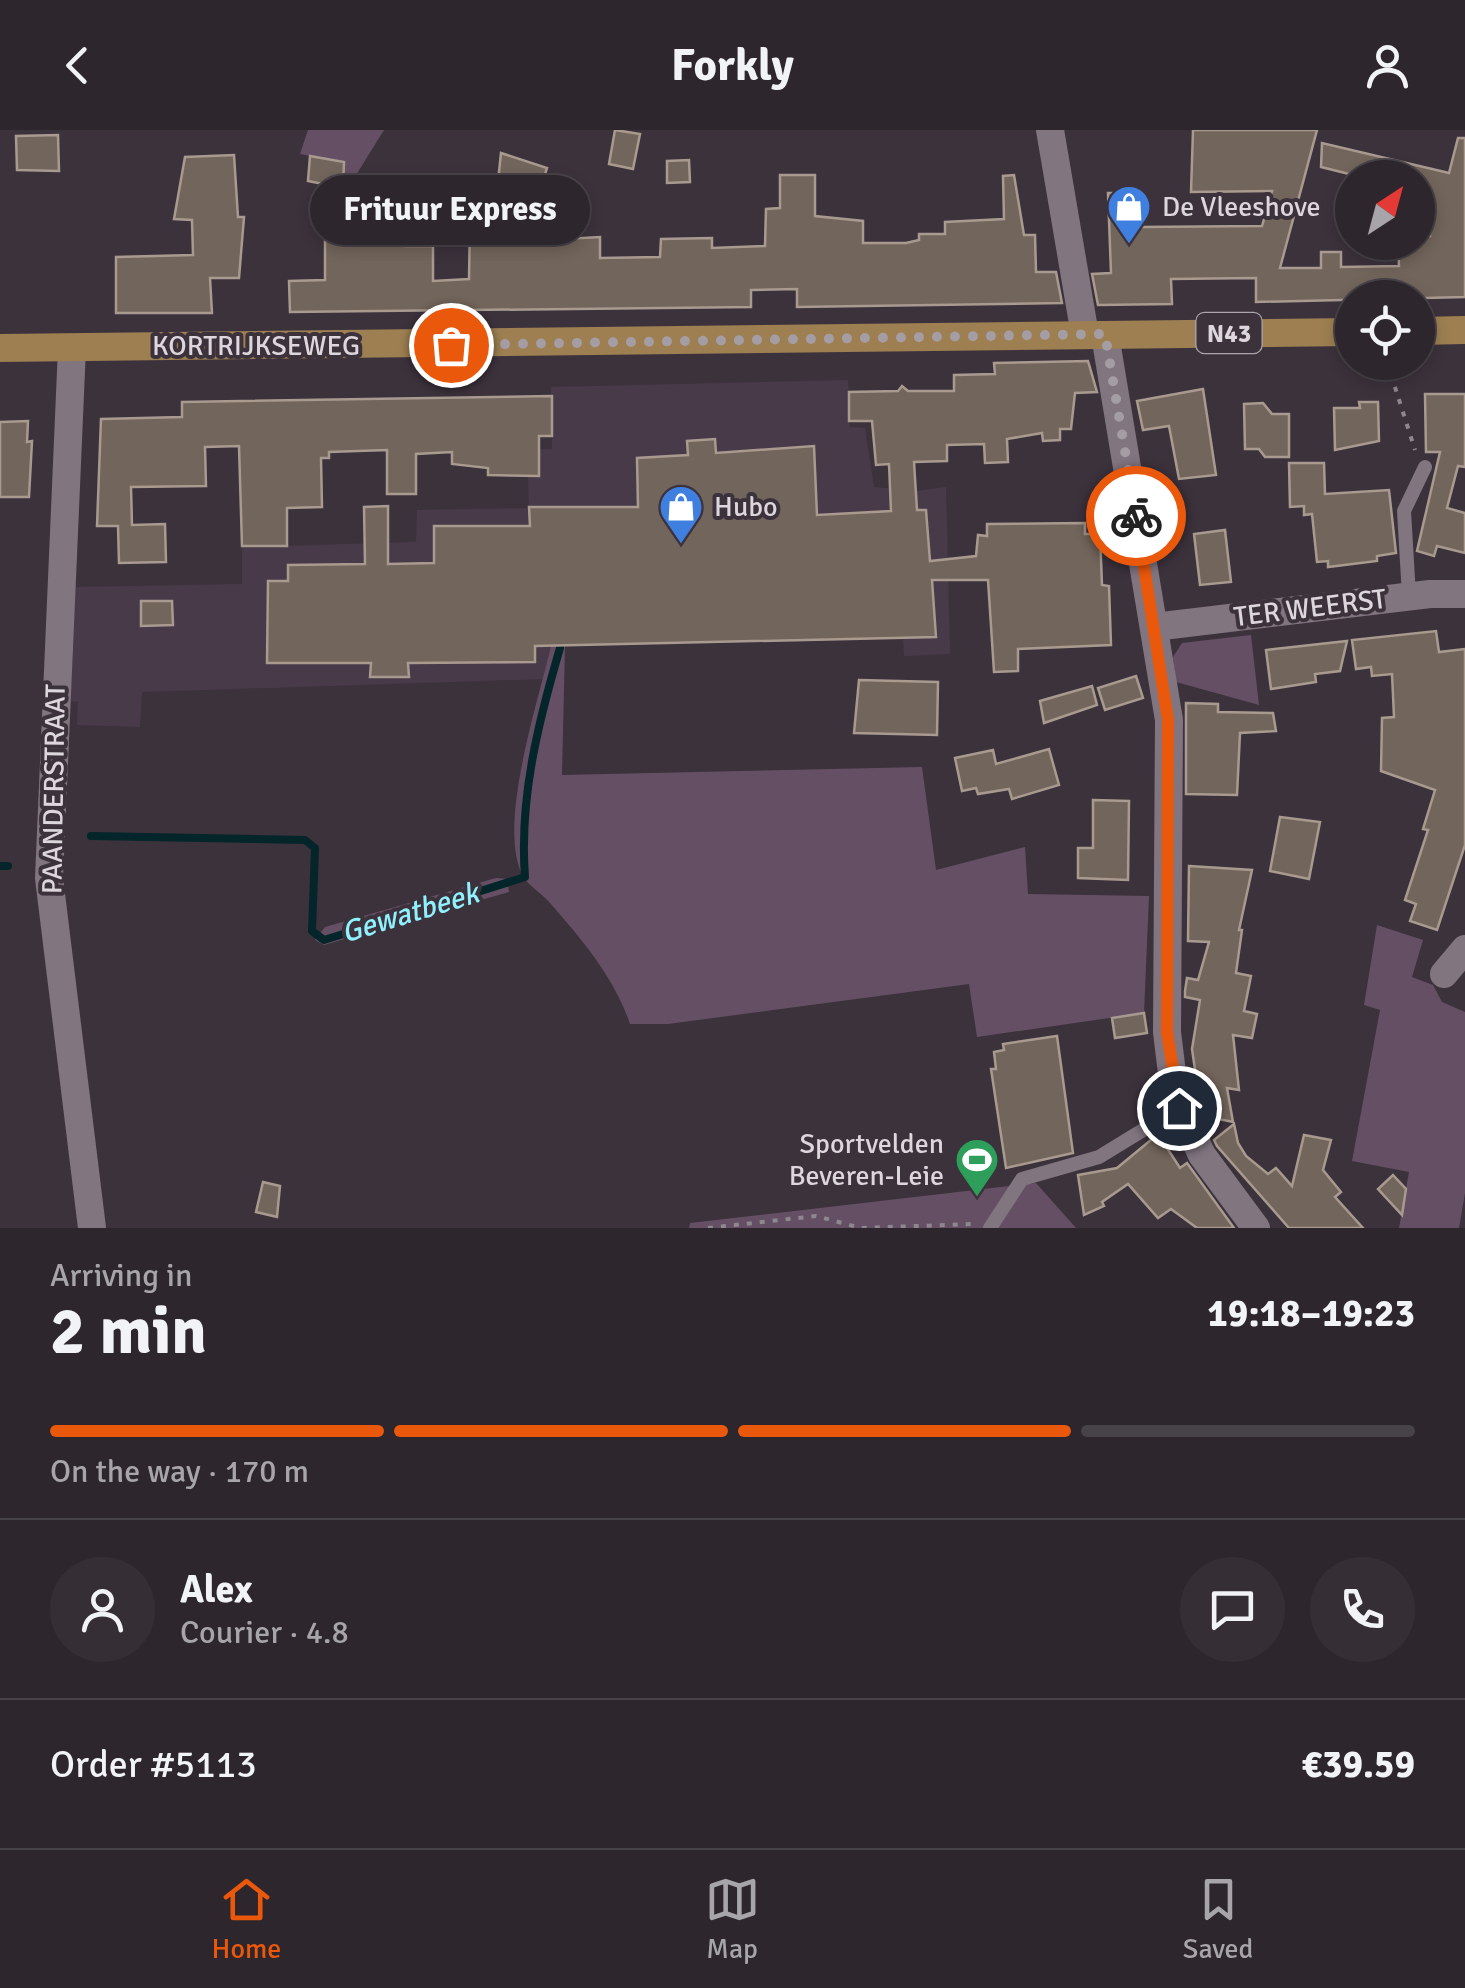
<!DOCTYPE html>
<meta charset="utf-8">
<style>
body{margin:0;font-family:Signika,sans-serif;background:#352e35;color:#f1f3f6;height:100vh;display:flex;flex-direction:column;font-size:38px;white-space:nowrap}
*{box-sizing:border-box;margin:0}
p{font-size:32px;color:#a7a5aa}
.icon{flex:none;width:55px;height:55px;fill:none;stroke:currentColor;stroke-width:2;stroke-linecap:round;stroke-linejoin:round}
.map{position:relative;height:1098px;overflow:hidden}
.details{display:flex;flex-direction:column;background:#2d262d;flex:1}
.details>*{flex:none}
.needle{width:65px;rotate:36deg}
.controls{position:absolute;left:1335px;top:30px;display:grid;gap:20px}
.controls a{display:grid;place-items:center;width:100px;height:100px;border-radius:50%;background:#2d262d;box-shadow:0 5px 15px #0003,0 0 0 2px #484349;font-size:50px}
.pin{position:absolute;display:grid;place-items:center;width:85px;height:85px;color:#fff;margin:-42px;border:5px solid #fff;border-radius:50%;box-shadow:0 2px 10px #0007}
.courier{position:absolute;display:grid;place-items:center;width:100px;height:100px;margin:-50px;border:8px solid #ea580c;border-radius:50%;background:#fff;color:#222;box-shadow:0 2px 12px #0007}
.bubble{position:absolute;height:70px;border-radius:35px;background:#2d262d;box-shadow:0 5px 15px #0003,0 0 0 2px #484349;font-size:32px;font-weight:700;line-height:70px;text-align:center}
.head em{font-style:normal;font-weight:700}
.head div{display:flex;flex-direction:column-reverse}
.head{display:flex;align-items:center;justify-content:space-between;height:170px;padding:0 50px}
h1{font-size:65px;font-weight:700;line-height:75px}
.bar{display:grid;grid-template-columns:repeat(4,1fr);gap:15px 10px;align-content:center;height:120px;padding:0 50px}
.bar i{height:12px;border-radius:8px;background:#484349}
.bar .active{background:#ea580c}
.bar p{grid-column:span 4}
.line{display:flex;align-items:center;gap:25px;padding:0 50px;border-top:2px solid #484349}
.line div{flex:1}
.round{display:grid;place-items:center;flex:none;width:105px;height:105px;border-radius:52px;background:#352e35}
header{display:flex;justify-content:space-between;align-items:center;height:130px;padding:0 50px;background:#2d262d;font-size:45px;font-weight:700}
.menu{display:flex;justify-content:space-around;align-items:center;height:140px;border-top:2px solid #484349;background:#2d262d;font-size:28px;color:#a7a5aa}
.menu a{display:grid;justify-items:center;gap:5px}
.menu .active{color:#ea580c}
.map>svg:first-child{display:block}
.built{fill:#493a49}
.green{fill:#654f64}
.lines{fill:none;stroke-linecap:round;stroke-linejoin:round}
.stream{stroke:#04262a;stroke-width:8}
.building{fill:#72655b;stroke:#a89a8f;stroke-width:2.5}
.path{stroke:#8f878f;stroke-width:4;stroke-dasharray:5 8;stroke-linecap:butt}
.service{stroke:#817580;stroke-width:14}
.minor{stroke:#817580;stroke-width:28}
.primary{stroke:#9d7f51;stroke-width:28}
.done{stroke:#a59da4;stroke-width:10;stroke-dasharray:0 18}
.route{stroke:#ea580c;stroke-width:12}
.labels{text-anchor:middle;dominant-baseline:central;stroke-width:8;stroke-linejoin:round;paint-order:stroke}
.shield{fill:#3c323c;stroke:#ada5ac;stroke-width:2.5}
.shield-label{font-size:25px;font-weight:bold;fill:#ddd6dc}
.poi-label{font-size:28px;fill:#ddd6dc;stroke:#3c323c;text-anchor:start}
.street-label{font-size:28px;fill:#ddd6dc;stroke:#3c323c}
.water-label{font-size:30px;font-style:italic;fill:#8ff2fe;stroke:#3c323c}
</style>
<header><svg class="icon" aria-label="back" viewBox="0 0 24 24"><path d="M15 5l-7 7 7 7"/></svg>Forkly<svg class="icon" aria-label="person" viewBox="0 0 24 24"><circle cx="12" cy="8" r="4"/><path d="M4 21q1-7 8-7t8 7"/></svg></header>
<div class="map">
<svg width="1465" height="1098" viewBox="0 0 1465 1098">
<rect width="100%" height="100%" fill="#3c323c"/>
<!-- built -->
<polygon class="built" points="848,250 850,297 865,298 874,357 916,361 946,357 950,524 904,526 903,508 551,516 544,549 142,562 140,597 77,595 78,572 68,571 75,457 242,454 242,417 416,412 417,380 529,378 527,320 552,319 551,257"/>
<!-- green -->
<g class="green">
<polygon points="308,0 384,0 343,66 344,32 300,24"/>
<polygon points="1251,505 1259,575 1176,552 1173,527 1182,513"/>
<path d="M 551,516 L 565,516 L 562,645 L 922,637 L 936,740 L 1025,717 L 1028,764 L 1149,766 L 1144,883 L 977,907 L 969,854 L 668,894 L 630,894 C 614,847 583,811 551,774 C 544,765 530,757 524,748 C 495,699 539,570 551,516 Z"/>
<polygon points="496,748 507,749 509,762 324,815 315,810 325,797"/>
<polygon points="1377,795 1423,810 1412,847 1433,855 1442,872 1465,882 1465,1063 1459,1098 1399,1098 1409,1042 1352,1031 1380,880 1364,875"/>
<polygon points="1036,1053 1076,1098 689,1098 690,1093"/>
</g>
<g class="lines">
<!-- stream -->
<g class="stream">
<path d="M 91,706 L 305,710 L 315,718 L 312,801 L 324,810 L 525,747 C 519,669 538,593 560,518"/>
<polyline points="0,736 8,736"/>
</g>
</g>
<!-- building -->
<g class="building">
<polygon points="615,0 640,4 633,39 609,34"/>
<polygon points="1193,0 1317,0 1280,138 1321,138 1321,122 1341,122 1341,137 1399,136 1398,112 1418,112 1418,106 1430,106 1429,63 1418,60 1418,48 1365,48 1321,37 1322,13 1449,43 1458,8 1465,8 1465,167 1256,172 1256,148 1171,149 1172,174 1098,175 1092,144 1111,143 1108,63 1138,63 1138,97 1262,96 1272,61 1191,62"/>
<polygon points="58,5 59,41 17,40 16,6"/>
<polygon points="501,23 547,38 539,63 498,51"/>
<polygon points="234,25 238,87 244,87 239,148 210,148 212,183 116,183 116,127 193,125 192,90 174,89 185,27"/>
<polygon points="310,26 344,32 343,58 308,51"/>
<polygon points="689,30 690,52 667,53 667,31"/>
<polygon points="780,45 815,45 815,86 863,91 863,113 906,113 919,110 919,104 945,104 945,92 1004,89 1003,46 1014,45 1024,105 1035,105 1036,142 1056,142 1062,173 797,177 797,159 751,160 751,177 290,182 289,151 325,150 325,110 339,110 343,100 369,100 369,110 405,110 405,116 433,116 433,151 469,149 470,89 449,88 450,69 472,71 474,48 497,51 491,113 600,107 600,128 660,127 661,109 712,108 712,118 765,116 766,79 780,78"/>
<polygon points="1088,231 1097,262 1075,263 1071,299 1060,299 1060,310 1043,311 1042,303 1007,309 1008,332 985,333 984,314 947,315 947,331 914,332 917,380 926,380 930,431 976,426 978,405 987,406 987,394 1085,393 1085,404 1100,404 1102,455 1109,456 1111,515 1018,519 1018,541 994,542 988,450 932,450 936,507 535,516 535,532 408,533 409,547 370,547 371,533 267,533 268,451 288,451 288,435 365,434 364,377 388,376 388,434 434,433 434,396 530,396 529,377 638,377 637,328 688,325 687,311 715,309 716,323 814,316 817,385 891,381 889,334 876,335 872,291 849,291 849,262 898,261 902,256 908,261 954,261 954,245 995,244 994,233"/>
<polygon points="1203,259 1216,345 1179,349 1169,296 1143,300 1137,271"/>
<polygon points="1425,264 1465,264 1465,337 1458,336 1447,378 1465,383 1465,423 1437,416 1434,426 1417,421 1440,322 1426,322"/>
<polygon points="552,266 552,306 539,306 539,346 488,345 488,338 452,334 452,322 416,324 416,364 387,364 387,320 329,322 329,328 321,328 322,377 287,378 287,416 242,416 239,316 205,317 206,356 131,357 132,395 165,394 166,432 119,433 118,396 97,396 101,289 182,287 182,272"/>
<polygon points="1359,272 1378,272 1379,311 1335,320 1334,278 1360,278"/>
<polygon points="1263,273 1272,284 1289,284 1289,327 1265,327 1259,319 1245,319 1244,274"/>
<polygon points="28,291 27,312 32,311 29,367 0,367 0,292"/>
<polygon points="1289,333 1324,333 1325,364 1389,360 1396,423 1377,426 1377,431 1328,437 1328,431 1317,432 1312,384 1304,385 1304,376 1290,377"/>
<polygon points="1225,400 1231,452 1200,455 1194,404"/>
<polygon points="141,471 172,471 173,495 141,496"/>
<polygon points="1436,501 1439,522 1465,519 1465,715 1437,800 1410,791 1416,774 1405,770 1428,700 1423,699 1435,660 1381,641 1382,588 1394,587 1392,544 1372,546 1371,537 1356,539 1352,510"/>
<polygon points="1347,511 1340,541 1315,544 1316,552 1271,559 1266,520"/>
<polygon points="1136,546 1143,568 1105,580 1098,558"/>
<polygon points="859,550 938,552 937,605 854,603"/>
<polygon points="1092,556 1097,575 1044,593 1040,571"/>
<polygon points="1186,573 1218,574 1218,582 1273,583 1276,601 1240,603 1237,665 1186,664"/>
<polygon points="1049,619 1059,655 1012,669 1009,659 978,664 976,658 962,661 955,628 993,620 996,634"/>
<polygon points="1093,670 1129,671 1128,750 1078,748 1078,718 1093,718"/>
<polygon points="1280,687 1320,692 1309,749 1270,741"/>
<polygon points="1189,736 1252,740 1239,800 1242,800 1236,843 1251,846 1244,881 1257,884 1252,908 1233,905 1239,960 1227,958 1233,992 1203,986 1201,981 1192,919 1200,870 1185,867 1185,861 1187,848 1198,850 1209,812 1188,811"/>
<polygon points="1144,883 1147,903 1115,908 1112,888"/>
<polygon points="1057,906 1073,1023 1006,1038 991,939 996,939 994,922 1004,920 1003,914"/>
<polygon points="1234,994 1238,1013 1246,1026 1268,1044 1276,1038 1292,1056 1304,1005 1331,1010 1323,1040 1341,1062 1335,1067 1363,1098 1289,1098 1217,1016 1214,1010"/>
<polygon points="1158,1004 1180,1038 1187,1033 1234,1098 1197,1098 1171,1079 1158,1088 1128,1054 1102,1072 1104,1076 1084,1085 1078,1045 1117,1038"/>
<polygon points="1393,1045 1406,1059 1402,1085 1378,1059"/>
<polygon points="263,1052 280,1056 277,1087 256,1082"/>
</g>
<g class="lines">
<!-- path -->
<g class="path">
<polyline points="1387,232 1415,320"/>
<polyline points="708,1098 816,1086 861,1098 973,1094"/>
</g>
<!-- service -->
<g class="service">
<polyline points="1409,466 1404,381 1425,337"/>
<polyline points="990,1098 1022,1049 1099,1027 1179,978"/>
</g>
<!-- minor -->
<g class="minor">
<polyline points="1050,0 1085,205"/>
<polyline points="1105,205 1169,590 1167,902 1175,968 1202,1025 1256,1098"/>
<polyline points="72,218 49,748 92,1098"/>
<polyline points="1154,497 1430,464 1465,464"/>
<polyline points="1444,844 1465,819"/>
</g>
<!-- primary -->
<g class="primary">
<polyline points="1418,201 1465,200"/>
<polyline points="0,218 1352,202"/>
</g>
</g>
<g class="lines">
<!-- done -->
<polyline class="done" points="451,215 1105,204 1136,386"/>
<!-- route -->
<polyline class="route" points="1136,386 1168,590 1167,902 1179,978"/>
</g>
<!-- icons -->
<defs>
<symbol id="shop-pin" viewBox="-11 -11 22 30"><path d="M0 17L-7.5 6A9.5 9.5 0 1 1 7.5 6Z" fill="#3f7fe0" stroke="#3c323c"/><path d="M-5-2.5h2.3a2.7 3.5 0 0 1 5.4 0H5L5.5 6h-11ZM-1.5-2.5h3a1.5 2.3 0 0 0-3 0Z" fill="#fff"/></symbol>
<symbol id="stadium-pin" viewBox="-11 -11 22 30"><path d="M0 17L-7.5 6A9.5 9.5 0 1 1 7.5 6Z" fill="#2e9e5b" stroke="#3c323c"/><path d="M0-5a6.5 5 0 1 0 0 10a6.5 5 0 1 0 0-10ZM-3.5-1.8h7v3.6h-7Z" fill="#fff"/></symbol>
</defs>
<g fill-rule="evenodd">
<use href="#shop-pin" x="1104" y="52" width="50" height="68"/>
<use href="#shop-pin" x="656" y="352" width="50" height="68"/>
<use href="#stadium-pin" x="952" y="1005" width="50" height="68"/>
</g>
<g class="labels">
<!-- shield labels -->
<rect class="shield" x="1196.5" y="183" width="65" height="40" rx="8"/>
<g class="shield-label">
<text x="1229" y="203">N43</text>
</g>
<!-- poi labels -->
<g class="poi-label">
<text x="1162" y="77">De Vleeshove</text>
<text x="714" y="377">Hubo</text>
<text x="944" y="1014" text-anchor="end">Sportvelden<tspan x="944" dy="32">Beveren-Leie</tspan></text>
</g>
<!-- street labels -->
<g class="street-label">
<text x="256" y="216">KORTRIJKSEWEG</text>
<text transform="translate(1310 478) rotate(-7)">TER WEERST</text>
<text transform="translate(54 659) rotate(-89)">PAANDERSTRAAT</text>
</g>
<!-- water labels -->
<g class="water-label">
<text transform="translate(410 783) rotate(-17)">Gewatbeek</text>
</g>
</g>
</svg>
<div class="controls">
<a><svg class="needle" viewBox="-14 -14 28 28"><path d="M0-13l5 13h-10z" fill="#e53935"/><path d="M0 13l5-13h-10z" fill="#a7a5aa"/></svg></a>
<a><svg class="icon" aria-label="locate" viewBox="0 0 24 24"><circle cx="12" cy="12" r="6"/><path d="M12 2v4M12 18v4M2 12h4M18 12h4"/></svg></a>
</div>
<div class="pin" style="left:451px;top:215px;background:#ea580c"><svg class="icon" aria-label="bag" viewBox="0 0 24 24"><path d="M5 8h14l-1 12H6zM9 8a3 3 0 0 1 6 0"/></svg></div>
<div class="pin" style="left:1179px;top:978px;background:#1f2937"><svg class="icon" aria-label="home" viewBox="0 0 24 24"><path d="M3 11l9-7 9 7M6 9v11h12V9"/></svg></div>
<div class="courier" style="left:1136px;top:386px"><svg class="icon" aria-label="bike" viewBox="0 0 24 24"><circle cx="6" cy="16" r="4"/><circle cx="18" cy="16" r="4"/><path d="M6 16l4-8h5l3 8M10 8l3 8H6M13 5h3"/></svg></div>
<div class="bubble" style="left:310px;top:45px;width:280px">Frituur Express</div>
</div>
<section class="details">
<div class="head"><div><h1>2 min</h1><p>Arriving in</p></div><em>19:18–19:23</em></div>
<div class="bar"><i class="active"></i><i class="active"></i><i class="active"></i><i></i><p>On the way · 170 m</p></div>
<div class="line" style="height:180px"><a class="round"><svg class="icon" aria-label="person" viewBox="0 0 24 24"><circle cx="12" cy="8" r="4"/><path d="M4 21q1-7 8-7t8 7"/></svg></a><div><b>Alex</b><p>Courier · 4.8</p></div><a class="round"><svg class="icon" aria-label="chat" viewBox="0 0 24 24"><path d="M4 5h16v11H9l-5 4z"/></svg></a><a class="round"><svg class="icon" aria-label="phone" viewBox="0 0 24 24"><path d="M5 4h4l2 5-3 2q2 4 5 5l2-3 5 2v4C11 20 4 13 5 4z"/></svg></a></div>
<div class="line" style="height:130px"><div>Order #5113</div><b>€39.59</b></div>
</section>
<nav class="menu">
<a class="active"><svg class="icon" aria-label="home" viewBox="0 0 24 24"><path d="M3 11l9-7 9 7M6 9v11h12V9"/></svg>Home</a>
<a><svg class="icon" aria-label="map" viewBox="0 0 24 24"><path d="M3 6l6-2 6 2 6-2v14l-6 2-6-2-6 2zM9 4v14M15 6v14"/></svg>Map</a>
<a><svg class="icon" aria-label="saved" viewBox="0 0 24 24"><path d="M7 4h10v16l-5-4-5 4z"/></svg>Saved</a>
</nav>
